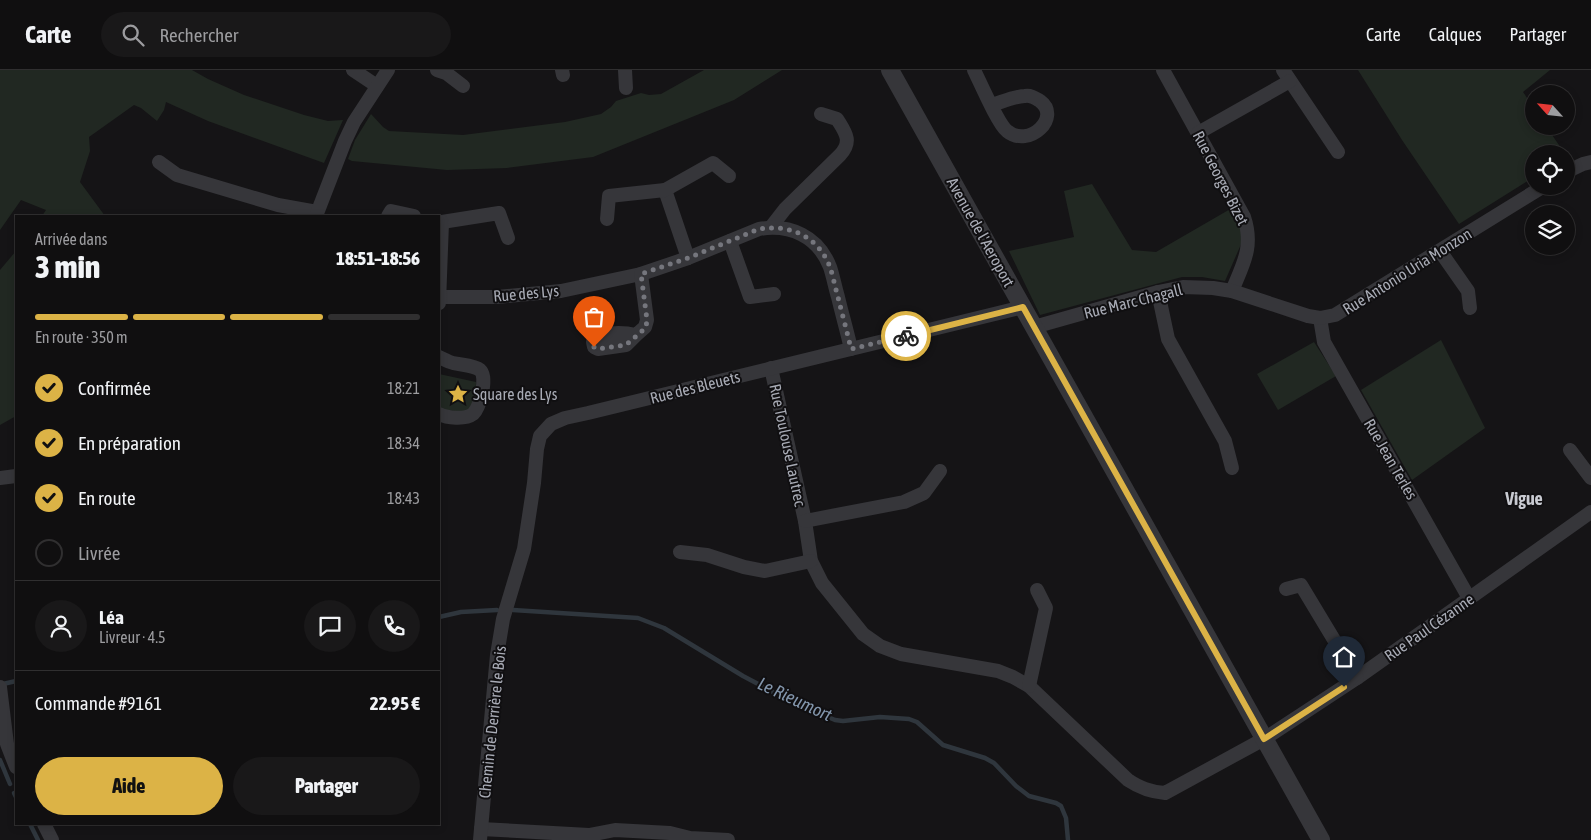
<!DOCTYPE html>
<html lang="fr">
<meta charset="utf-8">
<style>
body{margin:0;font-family:"Asap Condensed",sans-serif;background:#191819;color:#f1f3f6;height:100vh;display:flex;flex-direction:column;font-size:19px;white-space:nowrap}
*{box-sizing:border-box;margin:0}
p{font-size:16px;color:#9c9c9f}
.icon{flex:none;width:28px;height:28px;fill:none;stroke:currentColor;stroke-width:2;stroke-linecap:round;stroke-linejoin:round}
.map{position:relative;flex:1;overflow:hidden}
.sheet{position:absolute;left:15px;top:145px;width:425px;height:610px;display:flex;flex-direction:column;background:#100f10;border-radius:0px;box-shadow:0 2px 8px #0003,0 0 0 1px #302f30}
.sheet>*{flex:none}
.needle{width:32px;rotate:297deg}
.controls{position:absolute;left:1525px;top:15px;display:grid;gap:10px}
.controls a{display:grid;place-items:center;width:50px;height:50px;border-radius:50%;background:#100f10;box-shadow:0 2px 8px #0003,0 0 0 1px #302f30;font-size:25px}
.pin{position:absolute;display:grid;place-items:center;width:42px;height:42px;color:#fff;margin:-51px -21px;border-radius:50% 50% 50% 0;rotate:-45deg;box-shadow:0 0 5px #0007}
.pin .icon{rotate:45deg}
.courier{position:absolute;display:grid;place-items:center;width:50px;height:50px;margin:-25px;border:4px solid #dcb346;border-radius:50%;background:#fff;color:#222;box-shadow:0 1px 6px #0007}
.overview em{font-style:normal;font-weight:800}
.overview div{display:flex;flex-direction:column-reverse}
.overview{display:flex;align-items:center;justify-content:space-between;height:85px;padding:0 20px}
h1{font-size:32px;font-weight:800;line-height:38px}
.bar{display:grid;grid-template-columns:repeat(4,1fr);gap:8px 5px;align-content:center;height:60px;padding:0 20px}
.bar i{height:6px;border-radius:4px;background:#302f30}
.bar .active{background:#dcb346}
.bar p{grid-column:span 4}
.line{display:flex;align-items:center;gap:12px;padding:0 20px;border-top:1px solid #302f30}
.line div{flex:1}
.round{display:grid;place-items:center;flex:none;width:52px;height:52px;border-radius:26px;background:#191819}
ol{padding:0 20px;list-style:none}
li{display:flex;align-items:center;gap:15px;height:55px}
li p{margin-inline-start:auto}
li .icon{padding:5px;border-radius:50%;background:#dcb346;color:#111;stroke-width:4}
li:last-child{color:#9c9c9f}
li i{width:28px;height:28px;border:2px solid #302f30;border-radius:50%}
.cta{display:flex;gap:10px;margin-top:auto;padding:10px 20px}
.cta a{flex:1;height:58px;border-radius:30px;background:#dcb346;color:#111;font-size:20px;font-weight:800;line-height:58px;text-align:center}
.cta a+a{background:#191819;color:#f1f3f6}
header{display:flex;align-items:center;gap:30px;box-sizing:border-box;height:70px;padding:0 25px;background:#100f10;border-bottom:1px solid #302f30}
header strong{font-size:24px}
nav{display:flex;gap:28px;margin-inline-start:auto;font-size:18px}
.search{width:350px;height:45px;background:#191819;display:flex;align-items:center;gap:12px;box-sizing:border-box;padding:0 18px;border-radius:28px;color:#9c9c9f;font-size:19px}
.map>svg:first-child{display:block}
.green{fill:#212822}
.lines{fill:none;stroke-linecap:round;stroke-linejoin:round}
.stream{stroke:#2f363d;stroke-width:4.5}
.minor{stroke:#36363a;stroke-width:14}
.tertiary{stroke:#36363a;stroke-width:18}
.done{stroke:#75767d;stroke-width:5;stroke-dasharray:0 9}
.route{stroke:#dcb346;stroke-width:6}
.labels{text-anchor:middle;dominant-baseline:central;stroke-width:4;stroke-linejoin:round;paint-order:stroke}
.street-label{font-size:16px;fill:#a8abb5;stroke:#100f11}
.poi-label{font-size:16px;fill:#a8abb5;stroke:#100f11;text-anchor:start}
.neighbourhood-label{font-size:18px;font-weight:bold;fill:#c8cad1;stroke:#100f11}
.water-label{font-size:18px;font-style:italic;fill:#8396ac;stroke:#100f11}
</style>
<header>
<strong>Carte</strong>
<div class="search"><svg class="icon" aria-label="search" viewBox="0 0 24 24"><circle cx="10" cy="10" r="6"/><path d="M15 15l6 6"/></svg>Rechercher</div>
<nav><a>Carte</a><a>Calques</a><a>Partager</a></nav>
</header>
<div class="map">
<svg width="1591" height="770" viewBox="0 0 1591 770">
<rect width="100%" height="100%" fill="#151416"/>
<!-- green -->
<g class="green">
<polygon points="0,0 192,0 208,9 244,25 304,45 328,51 343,50 324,93 208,51 166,32 164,40 157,51 141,38 134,35 89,67 90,81 80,112 105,146 42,146 46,140 21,130 0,160"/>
<polygon points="704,0 782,0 734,30 593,87 507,98 447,100 352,91 348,89 355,70 371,44 383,57 389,61 463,65 565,52 601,44 611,37 616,31 641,23 649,25 661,24"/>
<polygon points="1358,0 1550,0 1523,22 1534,38 1534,56 1546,56 1565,84 1534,84 1534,107 1459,154 1402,70"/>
<polygon points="1092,114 1132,180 1156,182 1232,138 1244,162 1242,172 1225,211 1202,207 1182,207 1040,245 1009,181 1074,167 1064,121"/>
<polygon points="16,181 16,346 0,355 0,200"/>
<polygon points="1441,270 1485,358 1412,410 1361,320"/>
<polygon points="1314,272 1336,306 1278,340 1257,304"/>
<polygon points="439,304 476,312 475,334 468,342 442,340 439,336"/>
</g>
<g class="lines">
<!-- stream -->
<g class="stream">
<polyline points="513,540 638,548 664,558 743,606 792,632 835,650 843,651 880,647 909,649 917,652 943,675 985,688 994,693 1016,716 1029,726 1056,733 1061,736 1066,748 1068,770"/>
<polyline points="439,547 461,542 497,540"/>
<polyline points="3,614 16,611"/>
<polyline points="0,690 10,714"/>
<polyline points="14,723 16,727"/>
<polyline points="30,754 38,770"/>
</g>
<!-- minor -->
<g class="minor">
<polyline points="353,0 377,16"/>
<polyline points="437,0 446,3 463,16"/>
<polyline points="562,0 563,5"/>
<polyline points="625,0 626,18"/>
<path d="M 974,0 C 980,12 998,54 1007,61 C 1029,79 1062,47 1040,31 C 1035,28 1031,25 1025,26 C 1015,26 1002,32 992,35"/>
<path d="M 1163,0 L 1244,147 C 1254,177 1243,194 1232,221"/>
<polyline points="1283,0 1338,82"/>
<polyline points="1198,63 1290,11"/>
<polyline points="159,92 177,105 278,135 317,142"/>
<polyline points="1566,102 1583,94 1591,92"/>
<polyline points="665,120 688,188"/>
<polyline points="316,146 345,71 354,52 388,0"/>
<polyline points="388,146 391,141 414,146"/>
<polyline points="607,149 609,126 665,120 713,93 729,106"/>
<polyline points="439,152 442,152 499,143 508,168"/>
<path d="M 771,157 L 785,139 L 840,85 C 853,71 845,62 837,49 L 821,44"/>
<polyline points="730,171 750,227 774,224"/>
<polyline points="1440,181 1468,221 1470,238"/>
<polyline points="1158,222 1168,269 1225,371 1232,398"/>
<path d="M 439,227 L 497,227 L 561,221 L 641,204 L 688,188 L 759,159 C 790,154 818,166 830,197 C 833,206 835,217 838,227 C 842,244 847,261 851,279"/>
<polyline points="439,233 442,152"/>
<polyline points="1320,248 1324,272 1469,528"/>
<polyline points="1034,257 1158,222 1183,217 1213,218 1232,221 1308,246 1320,248 1335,245 1544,116"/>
<path d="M 636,265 L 626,275 L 598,279 L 594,277 L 593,272 L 594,268 C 606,262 623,262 636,265 L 645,257 L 647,250 L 641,204"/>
<path d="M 439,287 C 444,289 448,292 453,293 C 461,295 474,295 480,300 C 488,307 480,337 473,344 C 465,350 447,348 439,344"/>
<path d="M 771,298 L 805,451 L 811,491 L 822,513 L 863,564 L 880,576 L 901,584 L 998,601 L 1013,607 L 1029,616 L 1128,710 C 1140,718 1150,722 1165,723 L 1264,669 L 1357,608 L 1591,442"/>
<polyline points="1570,380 1591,408"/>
<polyline points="0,408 16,406"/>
<polyline points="805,451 904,432 924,423 940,401"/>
<polyline points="680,482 707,485 744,497 765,501 811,491"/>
<polyline points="1286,519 1301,515 1357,608"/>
<polyline points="1029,616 1046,538 1037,520"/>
<polyline points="0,617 7,674 16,697"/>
<polyline points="44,754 52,770"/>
<polyline points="481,759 589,765 615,760 670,763 690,768 728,770"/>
<polyline points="480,770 497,585 503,549 524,479 534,413 537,379 540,366 551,354 565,348 588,343 1023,237"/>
</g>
<!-- tertiary -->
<polyline class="tertiary" points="890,0 1321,770"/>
</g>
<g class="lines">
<!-- done -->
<path class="done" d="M 594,277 L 598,279 L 626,275 L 642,261 L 646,257 L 647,250 L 641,204 L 688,188 L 759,159 C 790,154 818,166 830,197 C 833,206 835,217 838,227 C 842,244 847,261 851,279 L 906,266"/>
<!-- route -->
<polyline class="route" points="906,266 1023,237 1264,669 1344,617"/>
</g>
<!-- icons -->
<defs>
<symbol id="sight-bare" viewBox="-9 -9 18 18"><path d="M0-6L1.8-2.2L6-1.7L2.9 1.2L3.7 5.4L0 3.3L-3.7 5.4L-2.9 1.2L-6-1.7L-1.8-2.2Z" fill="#dcb346" stroke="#100f11" stroke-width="2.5" paint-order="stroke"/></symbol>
</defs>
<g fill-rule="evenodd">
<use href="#sight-bare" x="444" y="310" width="28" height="28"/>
</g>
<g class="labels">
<!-- street labels -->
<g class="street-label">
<text transform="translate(1221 108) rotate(63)">Rue Georges Bizet</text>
<text transform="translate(981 162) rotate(61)">Avenue de l'Aeroport</text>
<text transform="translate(1407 201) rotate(-32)">Rue Antonio Uria Monzon</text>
<text transform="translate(526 223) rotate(-5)">Rue des Lys</text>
<text transform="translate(1133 231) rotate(-14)">Rue Marc Chagall</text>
<text transform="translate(695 317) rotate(-14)">Rue des Bleuets</text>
<text transform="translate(788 375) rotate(78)">Rue Toulouse Lautrec</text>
<text transform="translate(1391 389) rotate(60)">Rue Jean Terles</text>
<text transform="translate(1429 557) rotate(-35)">Rue Paul Cézanne</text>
<text transform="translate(492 652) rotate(-84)">Chemin de Derrière le Bois</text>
</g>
<!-- poi labels -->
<g class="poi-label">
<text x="473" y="324">Square des Lys</text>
</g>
<!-- neighbourhood labels -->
<g class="neighbourhood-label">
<text x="1524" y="428">Vigue</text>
</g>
<!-- water labels -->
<g class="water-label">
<text transform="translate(795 629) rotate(25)">Le Rieumort</text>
</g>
</g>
</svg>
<div class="controls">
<a><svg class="needle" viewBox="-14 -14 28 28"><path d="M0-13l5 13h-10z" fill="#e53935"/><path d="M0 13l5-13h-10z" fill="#9c9c9f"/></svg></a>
<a><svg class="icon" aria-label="locate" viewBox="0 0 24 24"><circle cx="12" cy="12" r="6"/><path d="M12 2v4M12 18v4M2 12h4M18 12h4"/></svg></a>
<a><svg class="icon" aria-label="layers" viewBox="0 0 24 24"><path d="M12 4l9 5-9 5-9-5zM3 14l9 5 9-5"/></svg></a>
</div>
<div class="pin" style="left:594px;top:277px;background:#ea580c"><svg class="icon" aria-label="bag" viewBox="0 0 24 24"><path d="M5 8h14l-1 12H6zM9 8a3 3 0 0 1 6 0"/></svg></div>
<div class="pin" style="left:1344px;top:617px;background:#1f2937"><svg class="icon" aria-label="home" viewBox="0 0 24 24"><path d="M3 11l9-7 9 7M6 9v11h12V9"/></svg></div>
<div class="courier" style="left:906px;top:266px"><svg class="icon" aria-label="bike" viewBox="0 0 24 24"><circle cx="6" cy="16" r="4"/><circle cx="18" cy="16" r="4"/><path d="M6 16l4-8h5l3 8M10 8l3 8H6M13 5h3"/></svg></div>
<section class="sheet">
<div class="overview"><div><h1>3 min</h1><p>Arrivée dans</p></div><em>18:51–18:56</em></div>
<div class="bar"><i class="active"></i><i class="active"></i><i class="active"></i><i></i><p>En route · 350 m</p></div>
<ol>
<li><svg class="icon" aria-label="check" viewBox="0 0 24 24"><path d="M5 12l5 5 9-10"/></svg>Confirmée<p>18:21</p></li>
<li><svg class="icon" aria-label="check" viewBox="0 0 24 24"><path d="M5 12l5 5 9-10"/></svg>En préparation<p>18:34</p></li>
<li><svg class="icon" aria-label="check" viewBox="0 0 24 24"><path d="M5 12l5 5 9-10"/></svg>En route<p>18:43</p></li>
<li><i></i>Livrée</li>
</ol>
<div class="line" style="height:90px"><a class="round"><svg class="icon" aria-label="person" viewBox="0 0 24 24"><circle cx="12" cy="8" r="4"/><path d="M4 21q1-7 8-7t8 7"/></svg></a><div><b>Léa</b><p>Livreur · 4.5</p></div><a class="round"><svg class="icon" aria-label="chat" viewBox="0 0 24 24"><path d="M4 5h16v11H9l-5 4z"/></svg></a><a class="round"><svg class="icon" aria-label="phone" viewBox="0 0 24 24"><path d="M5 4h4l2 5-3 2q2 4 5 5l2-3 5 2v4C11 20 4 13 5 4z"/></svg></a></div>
<div class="line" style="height:65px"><div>Commande #9161</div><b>22.95 €</b></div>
<div class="cta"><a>Aide</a><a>Partager</a></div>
</section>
</div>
